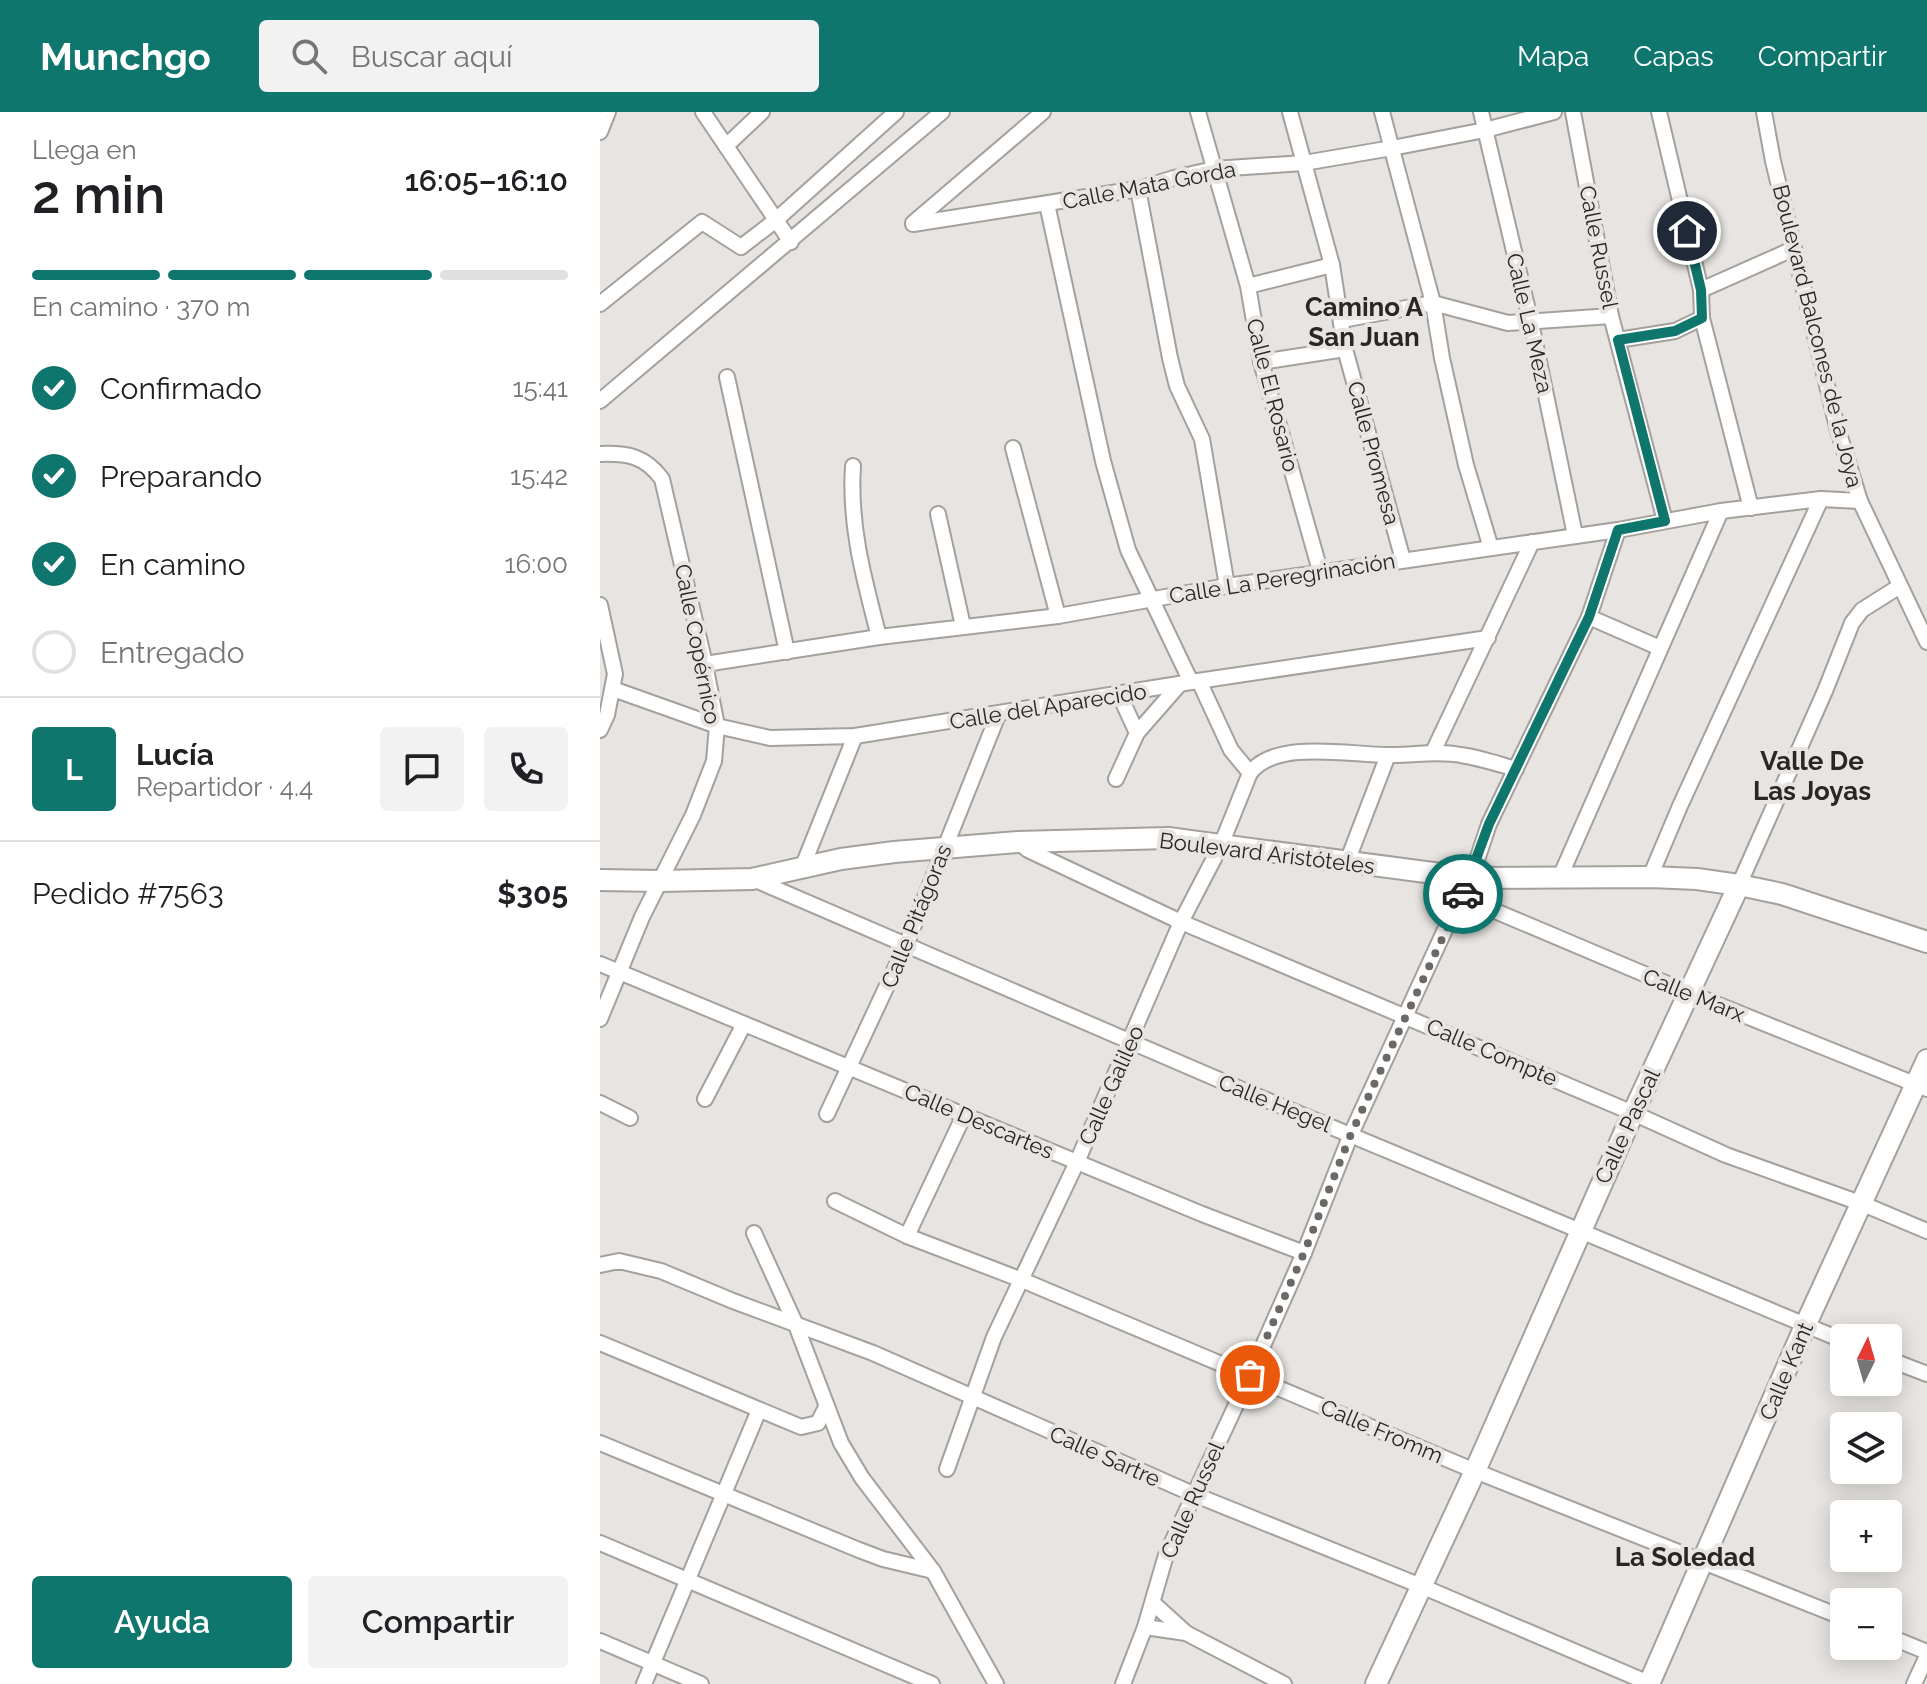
<!DOCTYPE html>
<html lang="es">
<meta charset="utf-8">
<style>
body{margin:0;font-family:Raleway,sans-serif;background:#f2f2f2;color:#202124;height:100vh;display:flex;flex-direction:column;font-size:30px;white-space:nowrap}
*{box-sizing:border-box;margin:0}
p{font-size:26px;color:#757577}
.icon{flex:none;width:44px;height:44px;fill:none;stroke:currentColor;stroke-width:2;stroke-linecap:round;stroke-linejoin:round}
.map{position:relative;flex:1;overflow:hidden}
.drawer{display:flex;flex-direction:column;background:#fff;width:600px}
.drawer>*{flex:none}
.needle{width:52px;rotate:5deg}
.tools{position:absolute;left:1230px;top:1212px;display:grid;gap:16px}
.tools a{display:grid;place-items:center;width:72px;height:72px;border-radius:8px;background:#fff;box-shadow:0 4px 20px #0003;font-size:40px}
.pin{position:absolute;display:grid;place-items:center;width:68px;height:68px;color:#fff;margin:-34px;border:4px solid #fff;border-radius:50%;box-shadow:0 2px 8px #0007}
.courier{position:absolute;display:grid;place-items:center;width:80px;height:80px;margin:-40px;border:6px solid #0f766e;border-radius:50%;background:#fff;color:#222;box-shadow:0 2px 10px #0007}
.head em{font-style:normal;font-weight:600}
.head div{display:flex;flex-direction:column-reverse}
.head{display:flex;align-items:center;justify-content:space-between;height:136px;padding:0 32px}
h1{font-size:52px;font-weight:600;line-height:60px}
.bar{display:grid;grid-template-columns:repeat(4,1fr);gap:12px 8px;align-content:center;height:96px;padding:0 32px}
.bar i{height:10px;border-radius:6px;background:#e0e0e0}
.bar .selected{background:#0f766e}
.bar p{grid-column:span 4}
.line{display:flex;align-items:center;gap:20px;padding:0 32px;border-top:2px solid #e0e0e0}
.line div{flex:1}
.round{display:grid;place-items:center;flex:none;width:84px;height:84px;border-radius:8px;background:#f2f2f2}
ol{padding:0 32px;list-style:none}
li{display:flex;align-items:center;gap:24px;height:88px}
li p{margin-inline-start:auto}
li .icon{padding:8px;border-radius:50%;background:#0f766e;color:#fff;stroke-width:4}
li:last-child{color:#757577}
li i{width:44px;height:44px;border:4px solid #e0e0e0;border-radius:50%}
.button{display:flex;gap:16px;margin-top:auto;padding:16px 32px}
.button a{flex:1;height:92px;border-radius:8px;background:#0f766e;color:#fff;font-size:32px;font-weight:600;line-height:92px;text-align:center}
.button a+a{background:#f2f2f2;color:#202124}
header{display:flex;align-items:center;gap:48px;box-sizing:border-box;height:112px;padding:0 40px;background:#0f766e;color:#fff}
header strong{font-size:38px}
nav{display:flex;gap:44px;margin-inline-start:auto;font-size:28px}
.search{width:560px;height:72px;background:#f2f2f2;display:flex;align-items:center;gap:20px;box-sizing:border-box;padding:0 28px;border-radius:8px;color:#757577;font-size:30px}
main{display:flex;flex:1;min-height:0}
.map>svg:first-child{display:block}
.lines{fill:none;stroke-linecap:round;stroke-linejoin:round}
.street-casing{stroke:#a4a19d;stroke-width:18}
.secondary-casing{stroke:#a4a19d;stroke-width:24}
.street{stroke:#fff;stroke-width:14}
.secondary{stroke:#fff;stroke-width:20}
.done{stroke:#6b6967;stroke-width:8;stroke-dasharray:0 14.4}
.route{stroke:#0f766e;stroke-width:10}
.labels{text-anchor:middle;dominant-baseline:central;stroke-width:8;stroke-linejoin:round;paint-order:stroke}
.street-label{font-size:22px;fill:#282726;stroke:#e7e4e1}
.quarter-label{font-size:26px;font-weight:bold;fill:#282726;stroke:#e7e4e1}
</style>
<header>
<strong>Munchgo</strong>
<div class="search"><svg class="icon" aria-label="search" viewBox="0 0 24 24"><circle cx="10" cy="10" r="6"/><path d="M15 15l6 6"/></svg>Buscar aquí</div>
<nav><a>Mapa</a><a>Capas</a><a>Compartir</a></nav>
</header>
<main>
<section class="drawer">
<div class="head"><div><h1>2 min</h1><p>Llega en</p></div><em>16:05–16:10</em></div>
<div class="bar"><i class="selected"></i><i class="selected"></i><i class="selected"></i><i></i><p>En camino · 370 m</p></div>
<ol>
<li><svg class="icon" aria-label="check" viewBox="0 0 24 24"><path d="M5 12l5 5 9-10"/></svg>Confirmado<p>15:41</p></li>
<li><svg class="icon" aria-label="check" viewBox="0 0 24 24"><path d="M5 12l5 5 9-10"/></svg>Preparando<p>15:42</p></li>
<li><svg class="icon" aria-label="check" viewBox="0 0 24 24"><path d="M5 12l5 5 9-10"/></svg>En camino<p>16:00</p></li>
<li><i></i>Entregado</li>
</ol>
<div class="line" style="height:144px"><b class="round" style="background:#0f766e;color:#fff">L</b><div><b>Lucía</b><p>Repartidor · 4.4</p></div><a class="round"><svg class="icon" aria-label="chat" viewBox="0 0 24 24"><path d="M4 5h16v11H9l-5 4z"/></svg></a><a class="round"><svg class="icon" aria-label="phone" viewBox="0 0 24 24"><path d="M5 4h4l2 5-3 2q2 4 5 5l2-3 5 2v4C11 20 4 13 5 4z"/></svg></a></div>
<div class="line" style="height:104px"><div>Pedido #7563</div><b>$305</b></div>
<div class="button"><a>Ayuda</a><a>Compartir</a></div>
</section>
<div class="map">
<svg width="1327" height="1572" viewBox="0 0 1327 1572">
<rect width="100%" height="100%" fill="#e7e4e1"/>
<g class="lines">
<defs>
<g id="street">
<polyline points="103,0 176,108 296,0"/>
<polyline points="598,0 648,174 661,250 721,462"/>
<polyline points="690,0 732,153 745,237 803,448"/>
<polyline points="782,0 833,191 842,246 866,353 891,436"/>
<polyline points="881,0 931,211 975,423"/>
<polyline points="973,0 1011,204 1065,409"/>
<polyline points="1059,0 1101,178 1102,206 1151,396"/>
<polyline points="1164,0 1173,49 1237,315 1260,389 1327,530"/>
<polyline points="0,20 8,0"/>
<polyline points="126,34 162,0"/>
<polyline points="538,77 570,246 577,274 602,327 627,474"/>
<polyline points="447,92 503,349 528,438 591,570"/>
<polyline points="313,111 443,0"/>
<polyline points="313,112 538,77 574,66 614,57 704,51 792,36 885,18 954,0"/>
<polyline points="648,174 732,153"/>
<polyline points="1101,178 1193,137"/>
<polyline points="0,192 102,110 141,135 176,108 191,130"/>
<polyline points="742,208 833,191 908,211 1011,204"/>
<polyline points="1018,228 1075,219 1102,206"/>
<polyline points="661,250 745,237"/>
<polyline points="127,265 187,540"/>
<polyline points="0,289 342,0"/>
<polyline points="413,336 458,504"/>
<path d="M 0,342 C 28,341 45,344 62,367 L 105,552 L 117,614 L 114,649 L 93,703 L 42,805 L 0,907"/>
<path d="M 253,354 C 249,414 264,467 279,525"/>
<polyline points="338,402 363,514"/>
<polyline points="0,493 15,562 7,603 0,618"/>
<polyline points="989,505 1060,536"/>
<polyline points="105,552 279,525 458,504 627,474 1018,418 1121,399 1221,387 1260,389"/>
<polyline points="599,569 631,638 650,661"/>
<polyline points="13,577 117,614 170,626 255,624 591,570 888,526"/>
<polyline points="519,582 537,621"/>
<polyline points="833,640 932,430"/>
<polyline points="516,667 537,621 579,573"/>
<polyline points="418,730 428,738 581,810 1033,1001 1126,1043 1263,1092 1327,1119"/>
<polyline points="747,750 788,643"/>
<polyline points="202,756 255,624"/>
<polyline points="960,765 1121,399"/>
<polyline points="1050,765 1080,694 1221,387"/>
<polyline points="153,767 652,982 1244,1229"/>
<polyline points="1139,773 1225,579 1252,511 1262,498 1300,474"/>
<polyline points="862,785 1089,881 1327,977"/>
<polyline points="0,852 602,1102 704,1141"/>
<polyline points="105,987 144,912"/>
<polyline points="0,991 30,1006"/>
<polyline points="227,1002 306,833 398,603"/>
<polyline points="235,1089 307,1124 422,1168 875,1359 1244,1506"/>
<polyline points="154,1121 196,1213 241,1331 262,1366 333,1459 396,1572"/>
<polyline points="307,1124 364,1003"/>
<polyline points="0,1153 19,1149 61,1159 133,1189 273,1241 593,1382 821,1474 1051,1572"/>
<polyline points="0,1231 201,1315 218,1311 226,1295"/>
<polyline points="1288,1247 1327,1262"/>
<polyline points="0,1331 259,1438 283,1447 333,1459"/>
<path d="M 347,1357 L 394,1225 L 477,1050 L 581,810 L 621,733 L 650,661 C 676,627 749,643 787,643 C 812,644 836,638 861,643 C 880,646 898,652 916,657"/>
<polyline points="0,1431 332,1572"/>
<polyline points="553,1491 586,1521 684,1572"/>
<polyline points="545,1515 586,1521"/>
<polyline points="1288,1524 1327,1540"/>
<polyline points="0,1529 101,1572"/>
<polyline points="44,1572 159,1298"/>
<polyline points="523,1572 545,1515 566,1443 650,1263 704,1141 751,1022 849,809 868,775 889,712 989,505 1018,418"/>
<polyline points="1314,1572 1327,1544"/>
</g>
<g id="secondary">
<polyline points="0,768 60,769 152,767 241,747 294,740 418,730 568,726 871,766 1050,765 1097,767 1139,773 1182,782 1327,830"/>
<polyline points="776,1572 875,1359 1033,1001 1139,773"/>
<polyline points="1049,1572 1205,1214 1327,948"/>
</g>
</defs>
<!-- street casing -->
<use href="#street" class="street-casing"/>
<!-- secondary casing -->
<use href="#secondary" class="secondary-casing"/>
<!-- street -->
<use href="#street" class="street"/>
<!-- secondary -->
<use href="#secondary" class="secondary"/>
</g>
<g class="lines">
<!-- done -->
<polyline class="done" points="650,1263 704,1141 751,1022 863,782"/>
<!-- route -->
<polyline class="route" points="863,782 889,712 989,505 1018,418 1065,409 1018,228 1075,219 1102,206 1101,178 1087,119"/>
</g>
<g class="labels">
<!-- street labels -->
<g class="street-label">
<text transform="translate(549 73) rotate(-11)">Calle Mata Gorda</text>
<text transform="translate(999 135) rotate(79)">Calle Russel</text>
<text transform="translate(930 211) rotate(77)">Calle La Meza</text>
<text transform="translate(1218 224) rotate(76)">Boulevard Balcones de la Joya</text>
<text transform="translate(673 283) rotate(76)">Calle El Rosario</text>
<text transform="translate(774 341) rotate(75)">Calle Promesa</text>
<text transform="translate(682 466) rotate(-9)">Calle La Peregrinación</text>
<text transform="translate(98 532) rotate(79)">Calle Copérnico</text>
<text transform="translate(448 594) rotate(-9)">Calle del Aparecido</text>
<text transform="translate(667 741) rotate(7)">Boulevard Aristóteles</text>
<text transform="translate(316 804) rotate(-68)">Calle Pitágoras</text>
<text transform="translate(1094 883) rotate(22)">Calle Marx</text>
<text transform="translate(892 940) rotate(23)">Calle Compte</text>
<text transform="translate(511 973) rotate(-66)">Calle Galileo</text>
<text transform="translate(675 991) rotate(22)">Calle Hegel</text>
<text transform="translate(379 1009) rotate(23)">Calle Descartes</text>
<text transform="translate(1027 1014) rotate(-65)">Calle Pascal</text>
<text transform="translate(1186 1259) rotate(-67)">Calle Kant</text>
<text transform="translate(782 1319) rotate(23)">Calle Fromm</text>
<text transform="translate(505 1344) rotate(24)">Calle Sartre</text>
<text transform="translate(592 1388) rotate(-66)">Calle Russel</text>
</g>
<!-- quarter labels -->
<g class="quarter-label">
<text x="764" y="195">Camino A<tspan x="764" dy="30">San Juan</tspan></text>
<text x="1212" y="649">Valle De<tspan x="1212" dy="30">Las Joyas</tspan></text>
<text x="1085" y="1445">La Soledad</text>
</g>
</g>
</svg>
<div class="tools">
<a><svg class="needle" viewBox="-14 -14 28 28"><path d="M0-13l5 13h-10z" fill="#e53935"/><path d="M0 13l5-13h-10z" fill="#757577"/></svg></a>
<a><svg class="icon" aria-label="layers" viewBox="0 0 24 24"><path d="M12 4l9 5-9 5-9-5zM3 14l9 5 9-5"/></svg></a>
<a>+</a>
<a>−</a>
</div>
<div class="pin" style="left:650px;top:1263px;background:#ea580c"><svg class="icon" aria-label="bag" viewBox="0 0 24 24"><path d="M5 8h14l-1 12H6zM9 8a3 3 0 0 1 6 0"/></svg></div>
<div class="pin" style="left:1087px;top:119px;background:#1f2937"><svg class="icon" aria-label="home" viewBox="0 0 24 24"><path d="M3 11l9-7 9 7M6 9v11h12V9"/></svg></div>
<div class="courier" style="left:863px;top:782px"><svg class="icon" aria-label="car" viewBox="0 0 24 24"><path d="M5 17H2v-5l4-1 3-4h7l3 4 3 1v5h-3M9 17h6M6 11h13"/><circle cx="7" cy="17" r="2"/><circle cx="17" cy="17" r="2"/></svg></div>
</div>
</main>
